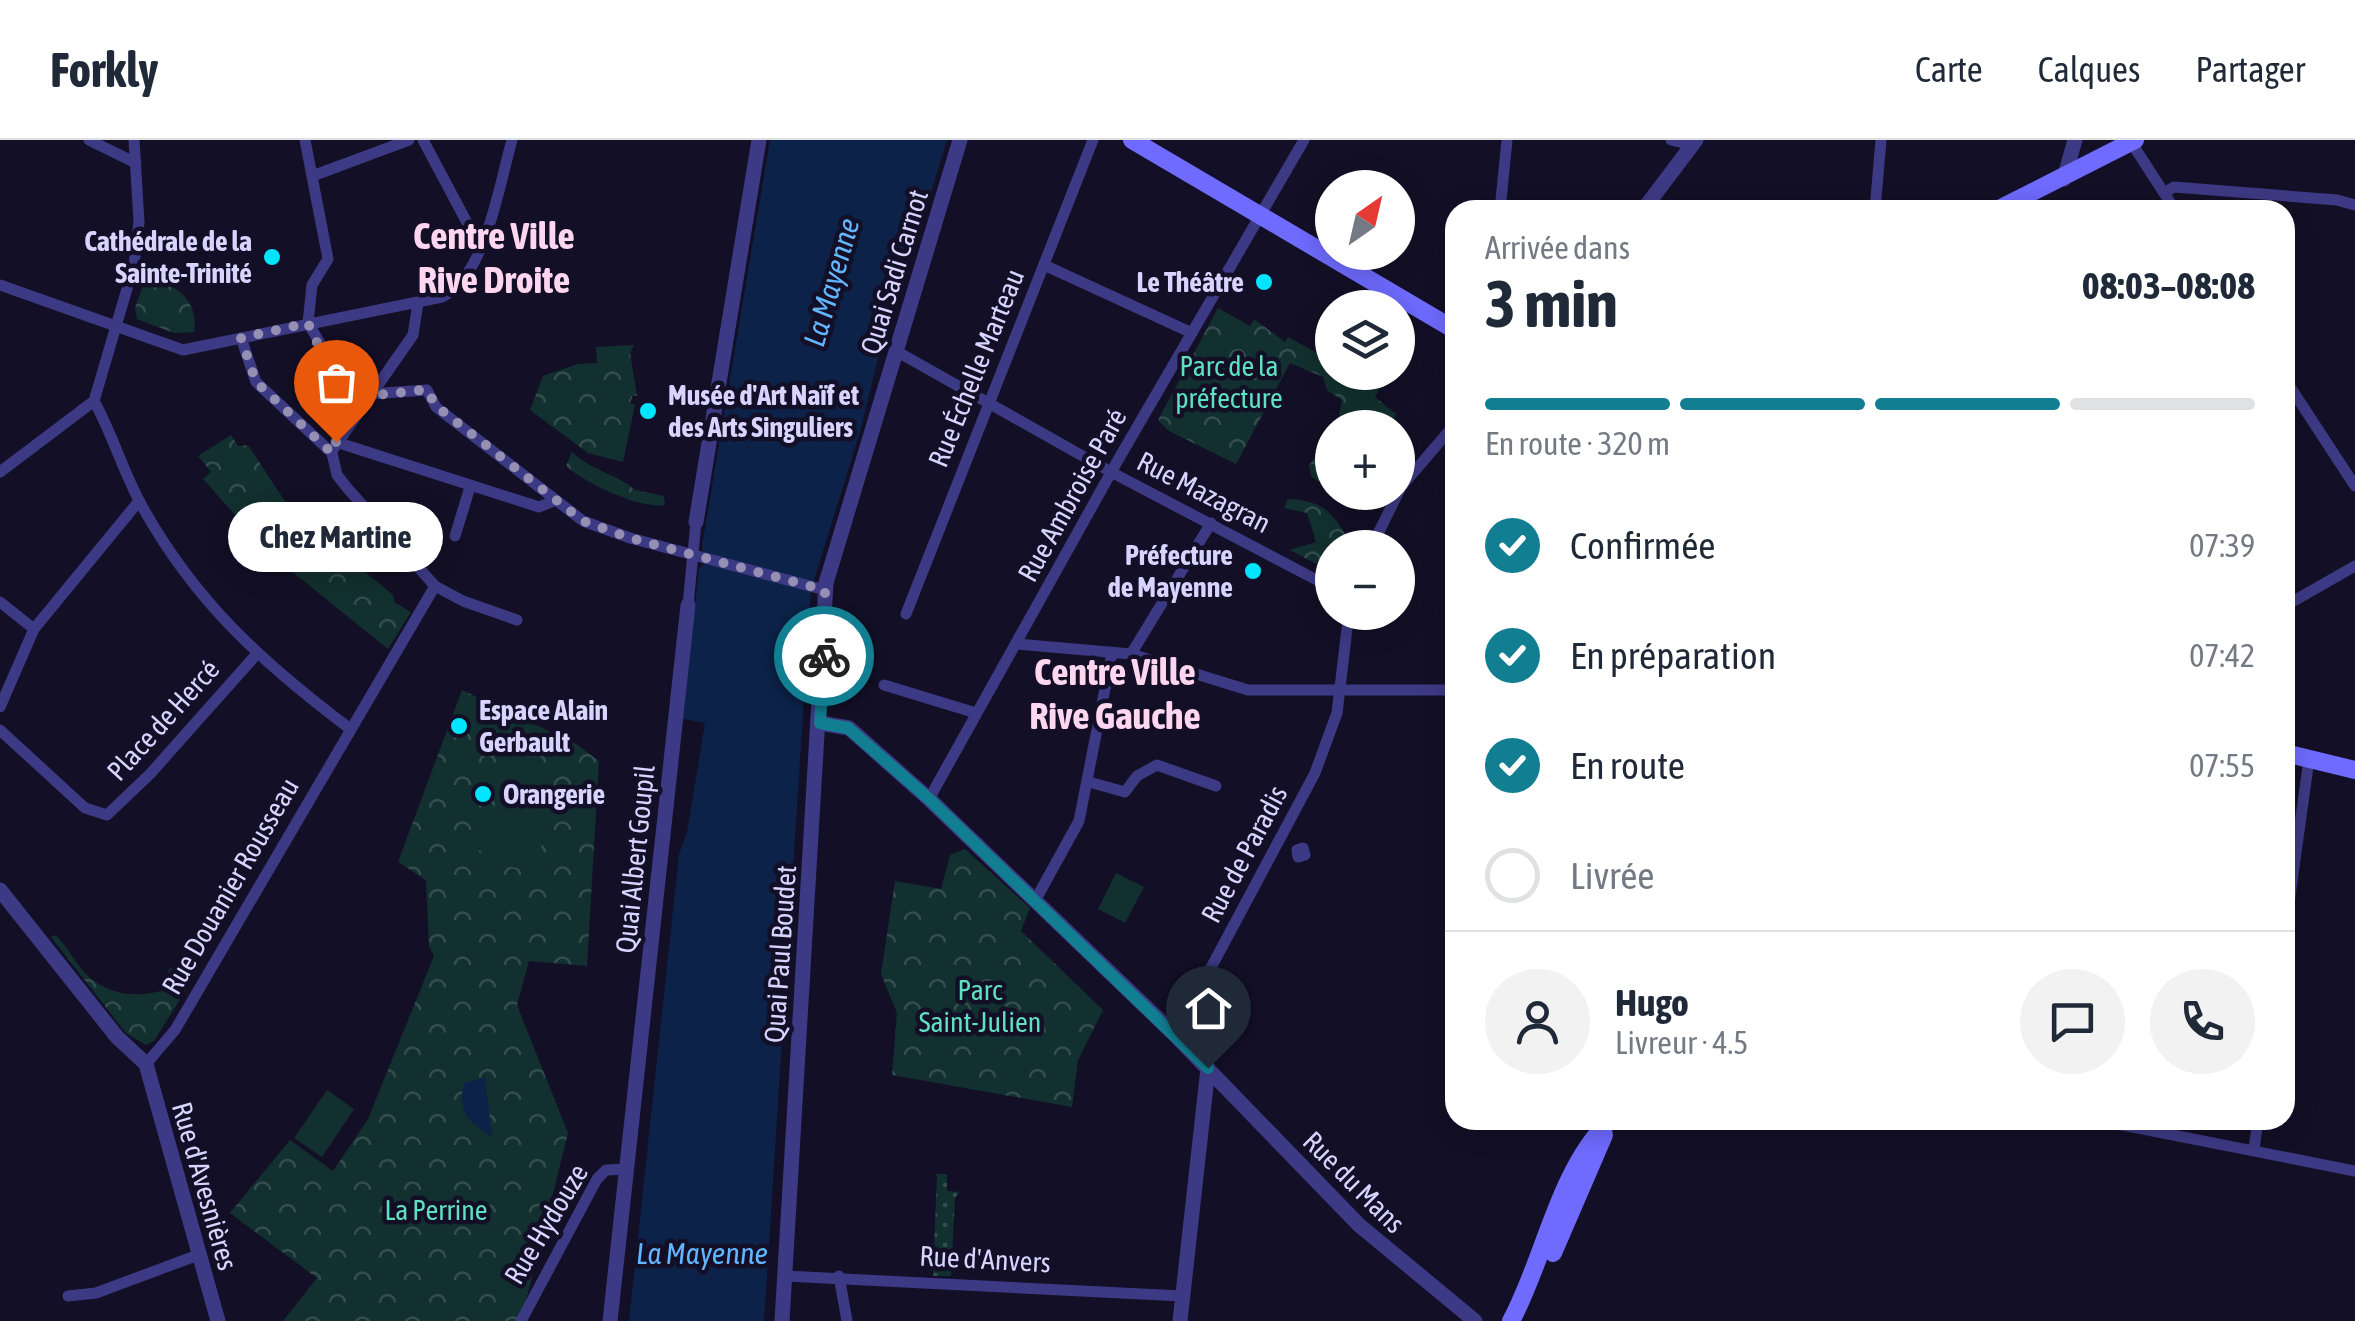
<!DOCTYPE html>
<html lang="fr">
<meta charset="utf-8">
<style>
body{margin:0;font-family:"Asap Condensed",sans-serif;background:#f2f2f3;color:#1f2937;height:100vh;display:flex;flex-direction:column;font-size:38px;white-space:nowrap}
*{box-sizing:border-box;margin:0}
p{font-size:32px;color:#747a83}
.icon{flex:none;width:55px;height:55px;fill:none;stroke:currentColor;stroke-width:2;stroke-linecap:round;stroke-linejoin:round}
.map{position:relative;flex:1;overflow:hidden}
.details{position:absolute;left:1445px;top:60px;width:850px;height:930px;display:flex;flex-direction:column;background:#fff;border-radius:30px;box-shadow:0 5px 25px #0003}
.details>*{flex:none}
.needle{width:65px;rotate:34deg}
.tools{position:absolute;left:1315px;top:30px;display:grid;gap:20px}
.tools a{display:grid;place-items:center;width:100px;height:100px;border-radius:50%;background:#fff;box-shadow:0 5px 25px #0003;font-size:50px}
.pin{position:absolute;display:grid;place-items:center;width:85px;height:85px;color:#fff;margin:-102px -42px;border-radius:50% 50% 50% 0;rotate:-45deg;box-shadow:0 0 10px #0007}
.pin .icon{rotate:45deg}
.courier{position:absolute;display:grid;place-items:center;width:100px;height:100px;margin:-50px;border:8px solid #117e91;border-radius:50%;background:#fff;color:#222;box-shadow:0 2px 12px #0007}
.bubble{position:absolute;height:70px;border-radius:35px;background:#fff;box-shadow:0 5px 25px #0003;font-size:32px;font-weight:700;line-height:70px;text-align:center}
.head em{font-style:normal;font-weight:700}
.head div{display:flex;flex-direction:column-reverse}
.head{display:flex;align-items:center;justify-content:space-between;height:170px;padding:0 40px}
h1{font-size:65px;font-weight:700;line-height:75px}
.bar{display:grid;grid-template-columns:repeat(4,1fr);gap:15px 10px;align-content:center;height:120px;padding:0 40px}
.bar i{height:12px;border-radius:8px;background:#e0e1e3}
.bar .selected{background:#117e91}
.bar p{grid-column:span 4}
.line{display:flex;align-items:center;gap:25px;padding:0 40px;border-top:2px solid #e0e1e3}
.line div{flex:1}
.round{display:grid;place-items:center;flex:none;width:105px;height:105px;border-radius:52px;background:#f2f2f3}
ol{padding:0 40px;list-style:none}
li{display:flex;align-items:center;gap:30px;height:110px}
li p{margin-inline-start:auto}
li .icon{padding:10px;border-radius:50%;background:#117e91;color:#fff;stroke-width:4}
li:last-child{color:#747a83}
li i{width:55px;height:55px;border:5px solid #e0e1e3;border-radius:50%}
header{display:flex;align-items:center;gap:60px;box-sizing:border-box;height:140px;padding:0 50px;background:#fff;border-bottom:2px solid #e0e1e3}
header strong{font-size:48px}
nav{display:flex;gap:55px;margin-inline-start:auto;font-size:35px}
.map>svg:first-child{display:block}
.grass{fill:url(#grass-dots)}
.park{fill:url(#park-crowns)}
.garden{fill:#12302f}
.water{fill:#0c2248}
.lines{fill:none;stroke-linecap:round;stroke-linejoin:round}
.minor{stroke:#3d3a85;stroke-width:11}
.tertiary{stroke:#3d3a85;stroke-width:15}
.secondary{stroke:#6f6bff;stroke-width:18}
.done{stroke:#948fb3;stroke-width:10;stroke-dasharray:0 18}
.route{stroke:#117e91;stroke-width:12}
.poi-dot{fill:#00e5ff;stroke:#130f26;stroke-width:4}
.labels{text-anchor:middle;dominant-baseline:central;stroke-width:9;stroke-linejoin:round;paint-order:stroke}
.poi-label{font-size:28px;font-weight:bold;fill:#d9d4ff;stroke:#130f26;text-anchor:end}
.street-label{font-size:28px;fill:#d9d4ff;stroke:#130f26}
.park-label{font-size:28px;fill:#5fe0c0;stroke:#130f26}
.water-label{font-size:30px;font-style:italic;fill:#62b6ff;stroke:#130f26}
.district-label{font-size:38px;font-weight:bold;fill:#ffd6f0;stroke:#130f26}
</style>
<header>
<strong>Forkly</strong>
<nav><a>Carte</a><a>Calques</a><a>Partager</a></nav>
</header>
<div class="map">
<svg width="2355" height="1181" viewBox="0 0 2355 1181">
<defs>
<pattern id="grass-dots" width="8" height="8" patternUnits="userSpaceOnUse" patternTransform="scale(2.5)"><rect width="8" height="8" fill="#12302f"/><path d="M2 2h.1M6 6h.1" fill="none" stroke="#344d4e" stroke-width="1.8" stroke-linecap="round"/></pattern>
<pattern id="park-crowns" width="20" height="18" patternUnits="userSpaceOnUse" patternTransform="scale(2.5)"><rect width="20" height="18" fill="#12302f"/><path d="M2 6a3 3 0 1 1 6 0M12 15a3 3 0 1 1 6 0" fill="none" stroke="#344d4e"/></pattern>
</defs>
<rect width="100%" height="100%" fill="#130f26"/>
<!-- grass -->
<polygon class="grass" points="937,1034 947,1034 947,1051 959,1052 955,1058 951,1136 933,1136"/>
<!-- park -->
<g class="park">
<path d="M 144,142 C 175,139 199,161 194,192 L 174,193 L 137,179 L 135,168 Z"/>
<polygon points="1218,168 1250,186 1254,179 1285,202 1288,197 1332,221 1332,232 1353,233 1380,247 1375,257 1396,274 1391,287 1337,287 1342,260 1327,250 1323,237 1290,223 1236,324 1169,291 1158,280"/>
<polygon points="634,205 630,213 637,256 633,255 630,263 635,265 623,322 588,313 530,270 543,236 577,224 597,223 596,207"/>
<polygon points="231,295 238,306 248,305 288,366 315,391 315,399 327,400 355,422 356,432 365,432 393,455 394,462 411,472 388,509 269,413 203,339 211,332 198,316"/>
<polygon points="1323,307 1332,308 1332,334 1318,342 1311,336 1309,325"/>
<path d="M 572,312 C 593,332 616,333 635,350 L 664,356 L 665,365 C 639,369 585,343 566,326 Z"/>
<path d="M 1288,359 C 1327,360 1335,377 1353,407 L 1332,408 L 1332,418 L 1316,424 L 1290,410 L 1316,402 L 1307,373 L 1284,368 Z"/>
<polygon points="462,550 576,604 599,621 587,826 529,821 517,865 568,993 521,1181 283,1181 317,1138 230,1073 290,1000 333,1031 368,979 434,816 429,806 426,740 398,722"/>
<polygon points="965,709 1030,768 1021,791 1103,870 1078,920 1072,967 892,935 897,873 881,834 895,741 941,749 950,715"/>
<path d="M 55,795 C 68,806 76,826 90,838 C 116,859 146,857 174,847 L 168,830 L 174,826 L 186,850 L 154,901 L 146,905 L 126,893 L 51,797 Z"/>
</g>
<!-- garden -->
<g class="garden">
<polygon points="517,608 544,623 541,636 557,654 537,720 526,729 510,727 478,709"/>
<polygon points="1116,733 1144,747 1125,783 1098,769"/>
<polygon points="327,950 354,969 322,1017 294,998"/>
</g>
<!-- water -->
<g class="water">
<polygon points="770,0 947,0 918,95 910,93 908,97 860,292 811,450 764,1181 629,1181 679,714 687,692 705,583 683,579 699,429 705,423 702,406"/>
<path d="M 485,937 L 492,997 C 468,982 457,972 464,943 Z"/>
</g>
<g class="lines">
<!-- minor -->
<g class="minor">
<polyline points="89,0 136,23"/>
<polyline points="305,0 328,119 312,145 308,183 338,233 369,254 427,250 436,267 583,381 630,398 825,450"/>
<polyline points="423,0 480,107"/>
<polyline points="1671,0 1692,5"/>
<polyline points="2131,2 2175,70"/>
<polyline points="315,35 409,0"/>
<polyline points="2164,53 2174,47 2337,60 2355,65"/>
<polyline points="1500,70 1507,0"/>
<polyline points="1875,70 1881,0"/>
<polyline points="1044,125 1192,193"/>
<path d="M 0,145 L 183,210 L 442,157 C 486,136 499,45 512,0"/>
<polyline points="241,198 256,242 332,313"/>
<polyline points="896,211 1111,332 1332,448"/>
<polyline points="2285,239 2355,346"/>
<path d="M 94,261 C 113,295 123,332 142,366 C 195,462 263,523 349,588"/>
<polyline points="336,302 539,367 556,360"/>
<polyline points="334,308 413,195 418,163"/>
<polyline points="332,313 337,335 348,349 435,446 463,461 517,480"/>
<polyline points="0,332 94,261 134,125 139,82 134,0"/>
<polyline points="455,396 470,347"/>
<polyline points="1371,408 1401,347 1455,284"/>
<polyline points="0,462 34,489"/>
<polyline points="688,465 696,382"/>
<polyline points="2285,466 2355,426"/>
<polyline points="906,474 1093,0"/>
<polyline points="1017,504 1131,514 1248,550 1455,550"/>
<polyline points="1131,514 1211,383"/>
<polyline points="884,545 976,573"/>
<polyline points="0,567 34,489 139,361"/>
<polyline points="0,590 85,668 107,675 150,634 255,516"/>
<polyline points="1089,642 1125,652 1137,636 1157,625 1216,646"/>
<polyline points="929,659 1118,320 1304,0"/>
<polygon points="1303,708 1305,715 1298,717 1297,710"/>
<polyline points="1036,759 1079,681 1112,513"/>
<polyline points="2285,792 2309,619"/>
<polyline points="1175,895 1315,633 1337,573 1349,472"/>
<polyline points="146,924 175,890 435,446"/>
<polyline points="2097,980 2355,1031"/>
<polyline points="2254,1009 2258,980"/>
<polyline points="785,1136 1182,1156"/>
<polyline points="839,1136 847,1181"/>
<polyline points="68,1156 96,1153 198,1115"/>
<polyline points="521,1181 597,1039 606,1030 626,1029"/>
</g>
<!-- tertiary -->
<g class="tertiary">
<polyline points="2064,39 2075,0"/>
<polyline points="1643,70 1696,0"/>
<polyline points="696,382 759,0"/>
<polyline points="820,583 849,588 929,659 1175,895 1359,1085 1475,1181"/>
<polyline points="0,750 117,897 146,924 218,1181"/>
<polyline points="610,1181 688,465"/>
<polyline points="782,1181 826,443 960,0"/>
<polyline points="1180,1181 1208,928"/>
</g>
<!-- secondary -->
<g class="secondary">
<polyline points="1132,0 1455,190"/>
<polyline points="1997,70 2135,0"/>
<polyline points="2285,613 2355,630"/>
<polyline points="1553,1113 1604,995"/>
<path d="M 1511,1181 C 1545,1118 1557,1034 1608,982"/>
</g>
</g>
<g class="lines">
<!-- done -->
<path class="done" d="M 336,302 L 332,313 L 256,242 L 241,198 L 308,183 C 318,207 340,251 370,254 C 388,256 409,250 427,250 L 436,266 L 583,381 L 630,398 L 825,450 L 824,516"/>
<!-- route -->
<polyline class="route" points="824,516 820,583 848,588 929,659 1208,928"/>
</g>
<!-- markers -->
<g class="poi-dot">
<circle cx="272" cy="117" r="10"/>
<circle cx="1264" cy="142" r="10"/>
<circle cx="648" cy="271" r="10"/>
<circle cx="1253" cy="431" r="10"/>
<circle cx="459" cy="586" r="10"/>
<circle cx="483" cy="654" r="10"/>
</g>
<g class="labels">
<!-- poi labels -->
<g class="poi-label">
<text x="252" y="101">Cathédrale de la<tspan x="252" dy="32">Sainte-Trinité</tspan></text>
<text x="1244" y="142">Le Théâtre</text>
<text x="668" y="255" text-anchor="start">Musée d'Art Naïf et<tspan x="668" dy="32">des Arts Singuliers</tspan></text>
<text x="1233" y="415">Préfecture<tspan x="1233" dy="32">de Mayenne</tspan></text>
<text x="479" y="570" text-anchor="start">Espace Alain<tspan x="479" dy="32">Gerbault</tspan></text>
<text x="503" y="654" text-anchor="start">Orangerie</text>
</g>
<!-- street labels -->
<g class="street-label">
<text transform="translate(894 132) rotate(-73)">Quai Sadi Carnot</text>
<text transform="translate(976 228) rotate(-68)">Rue Échelle Marteau</text>
<text transform="translate(1204 352) rotate(27)">Rue Mazagran</text>
<text transform="translate(1072 355) rotate(-61)">Rue Ambroise Paré</text>
<text transform="translate(163 580) rotate(-48)">Place de Hercé</text>
<text transform="translate(1244 714) rotate(-62)">Rue de Paradis</text>
<text transform="translate(635 719) rotate(-84)">Quai Albert Goupil</text>
<text transform="translate(230 746) rotate(-60)">Rue Douanier Rousseau</text>
<text transform="translate(780 814) rotate(-86)">Quai Paul Boudet</text>
<text transform="translate(1354 1042) rotate(45)">Rue du Mans</text>
<text transform="translate(205 1046) rotate(74)">Rue d'Avesnières</text>
<text transform="translate(546 1084) rotate(-59)">Rue Hydouze</text>
<text transform="translate(985 1119) rotate(3)">Rue d'Anvers</text>
</g>
<!-- park labels -->
<g class="park-label">
<text x="1229" y="226">Parc de la<tspan x="1229" dy="32">préfecture</tspan></text>
<text x="980" y="850">Parc<tspan x="980" dy="32">Saint-Julien</tspan></text>
<text x="436" y="1070">La Perrine</text>
</g>
<!-- water labels -->
<g class="water-label">
<text transform="translate(831 142) rotate(-74)">La Mayenne</text>
<text x="702" y="1113">La Mayenne</text>
</g>
<!-- district labels -->
<g class="district-label">
<text x="494" y="95">Centre Ville<tspan x="494" dy="44">Rive Droite</tspan></text>
<text x="1115" y="531">Centre Ville<tspan x="1115" dy="44">Rive Gauche</tspan></text>
</g>
</g>
</svg>
<div class="tools">
<a><svg class="needle" viewBox="-14 -14 28 28"><path d="M0-13l5 13h-10z" fill="#e53935"/><path d="M0 13l5-13h-10z" fill="#747a83"/></svg></a>
<a><svg class="icon" aria-label="layers" viewBox="0 0 24 24"><path d="M12 4l9 5-9 5-9-5zM3 14l9 5 9-5"/></svg></a>
<a>+</a>
<a>−</a>
</div>
<div class="pin" style="left:336px;top:302px;background:#ea580c"><svg class="icon" aria-label="bag" viewBox="0 0 24 24"><path d="M5 8h14l-1 12H6zM9 8a3 3 0 0 1 6 0"/></svg></div>
<div class="pin" style="left:1208px;top:928px;background:#1f2937"><svg class="icon" aria-label="home" viewBox="0 0 24 24"><path d="M3 11l9-7 9 7M6 9v11h12V9"/></svg></div>
<div class="courier" style="left:824px;top:516px"><svg class="icon" aria-label="bike" viewBox="0 0 24 24"><circle cx="6" cy="16" r="4"/><circle cx="18" cy="16" r="4"/><path d="M6 16l4-8h5l3 8M10 8l3 8H6M13 5h3"/></svg></div>
<div class="bubble" style="left:228px;top:362px;width:215px">Chez Martine</div>
<section class="details">
<div class="head"><div><h1>3 min</h1><p>Arrivée dans</p></div><em>08:03–08:08</em></div>
<div class="bar"><i class="selected"></i><i class="selected"></i><i class="selected"></i><i></i><p>En route · 320 m</p></div>
<ol>
<li><svg class="icon" aria-label="check" viewBox="0 0 24 24"><path d="M5 12l5 5 9-10"/></svg>Confirmée<p>07:39</p></li>
<li><svg class="icon" aria-label="check" viewBox="0 0 24 24"><path d="M5 12l5 5 9-10"/></svg>En préparation<p>07:42</p></li>
<li><svg class="icon" aria-label="check" viewBox="0 0 24 24"><path d="M5 12l5 5 9-10"/></svg>En route<p>07:55</p></li>
<li><i></i>Livrée</li>
</ol>
<div class="line" style="height:180px"><a class="round"><svg class="icon" aria-label="person" viewBox="0 0 24 24"><circle cx="12" cy="8" r="4"/><path d="M4 21q1-7 8-7t8 7"/></svg></a><div><b>Hugo</b><p>Livreur · 4.5</p></div><a class="round"><svg class="icon" aria-label="chat" viewBox="0 0 24 24"><path d="M4 5h16v11H9l-5 4z"/></svg></a><a class="round"><svg class="icon" aria-label="phone" viewBox="0 0 24 24"><path d="M5 4h4l2 5-3 2q2 4 5 5l2-3 5 2v4C11 20 4 13 5 4z"/></svg></a></div>
</section>
</div>
